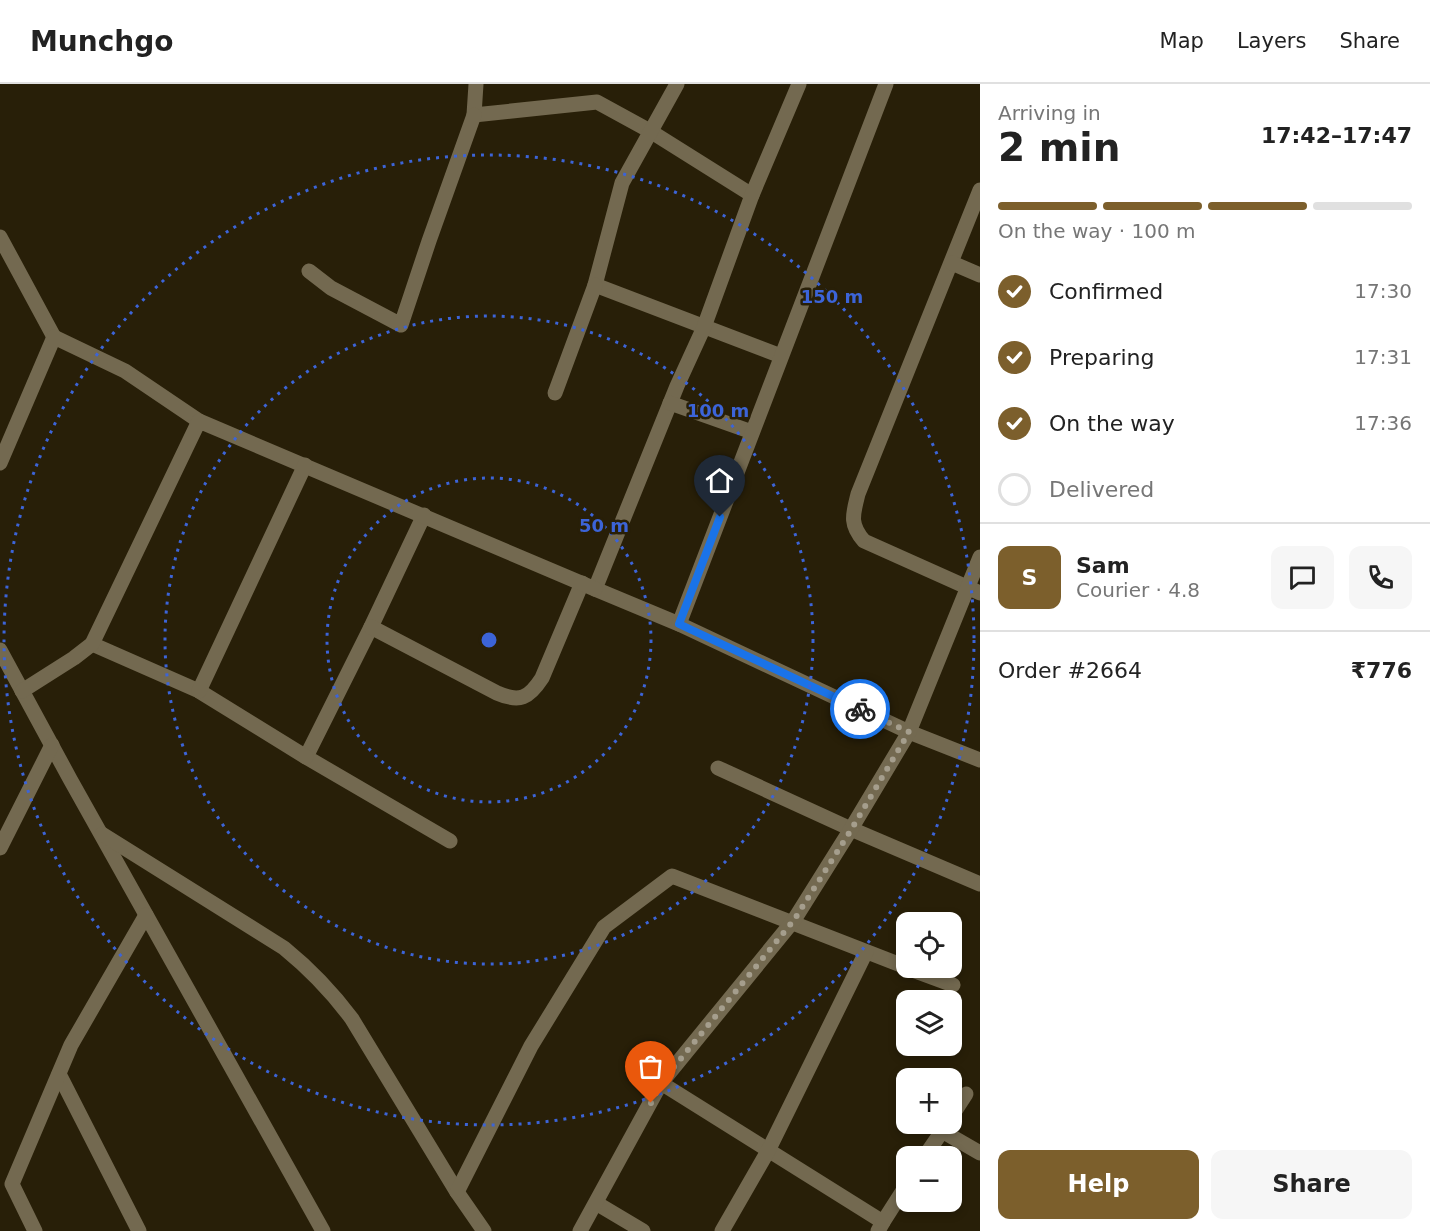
<!DOCTYPE html>
<meta charset="utf-8">
<style>
body{margin:0;font-family:"DejaVu Sans",sans-serif;background:#f6f6f6;color:#222;height:100vh;display:flex;flex-direction:column;font-size:22px;white-space:nowrap}
*{box-sizing:border-box;margin:0}
p{font-size:20px;color:#767676}
.icon{flex:none;width:33px;height:33px;fill:none;stroke:currentColor;stroke-width:2;stroke-linecap:round;stroke-linejoin:round}
.map{position:relative;flex:1;overflow:hidden}
.drawer{display:flex;flex-direction:column;background:#fff;width:450px}
.drawer>*{flex:none}
.tools{position:absolute;left:896px;top:828px;display:grid;gap:12px}
.tools a{display:grid;place-items:center;width:66px;height:66px;border-radius:12px;background:#fff;box-shadow:0 3px 9px #0003;font-size:30px}
.pin{position:absolute;display:grid;place-items:center;width:51px;height:51px;color:#fff;margin:-62px -26px;border-radius:50% 50% 50% 0;rotate:-45deg;box-shadow:0 0 6px #0007}
.pin .icon{rotate:45deg}
.courier{position:absolute;display:grid;place-items:center;width:60px;height:60px;margin:-30px;border:4px solid #1a73e8;border-radius:50%;background:#fff;color:#222;box-shadow:0 2px 8px #0007}
.head em{font-style:normal;font-weight:700}
.head div{display:flex;flex-direction:column-reverse}
.head{display:flex;align-items:center;justify-content:space-between;height:102px;padding:0 18px}
h1{font-size:39px;font-weight:700;line-height:45px}
.bar{display:grid;grid-template-columns:repeat(4,1fr);gap:9px 6px;align-content:center;height:72px;padding:0 18px}
.bar i{height:8px;border-radius:4px;background:#e0e0e0}
.bar .on{background:#7c5f2c}
.bar p{grid-column:span 4}
.line{display:flex;align-items:center;gap:15px;padding:0 18px;border-top:2px solid #e0e0e0}
.line div{flex:1}
.round{display:grid;place-items:center;flex:none;width:63px;height:63px;border-radius:12px;background:#f6f6f6}
ol{padding:0 18px;list-style:none}
li{display:flex;align-items:center;gap:18px;height:66px}
li p{margin-inline-start:auto}
li .icon{padding:6px;border-radius:50%;background:#7c5f2c;color:#fff;stroke-width:4}
li:last-child{color:#767676}
li i{width:33px;height:33px;border:3px solid #e0e0e0;border-radius:50%}
.primary-button{display:flex;gap:12px;margin-top:auto;padding:12px 18px}
.primary-button a{flex:1;height:69px;border-radius:12px;background:#7c5f2c;color:#fff;font-size:24px;font-weight:700;line-height:69px;text-align:center}
.primary-button a+a{background:#f6f6f6;color:#222}
header{display:flex;align-items:center;gap:36px;box-sizing:border-box;height:84px;padding:0 30px;background:#fff;border-bottom:2px solid #e0e0e0}
header strong{font-size:28px}
nav{display:flex;gap:33px;margin-inline-start:auto;font-size:21px}
main{display:flex;flex:1;min-height:0}
.map>svg:first-child{display:block}
.lines{fill:none;stroke-linecap:round;stroke-linejoin:round}
.minor{stroke:#736950;stroke-width:15}
.done{stroke:#a59e8d;stroke-width:6;stroke-dasharray:0 10.8}
.route{stroke:#1a73e8;stroke-width:8}
.ring{fill:none;stroke:#3c64d8;stroke-width:3;stroke-dasharray:3 6}
.centre{fill:#3c64d8;stroke:#281f08;stroke-width:3}
.ring-label{font-size:18px;text-anchor:middle;font-weight:bold;fill:#3c64d8;stroke:#281f08;stroke-width:5;stroke-linejoin:round;paint-order:stroke}
</style>
<header>
<strong>Munchgo</strong>
<nav><a>Map</a><a>Layers</a><a>Share</a></nav>
</header>
<main>
<div class="map">
<svg width="980" height="1147" viewBox="0 0 980 1147">
<rect width="100%" height="100%" fill="#281f08"/>
<g class="lines">
<!-- minor -->
<g class="minor">
<polyline points="476,0 474,31 597,18 650,47 752,111"/>
<polyline points="677,0 622,99 595,201 781,272"/>
<polyline points="799,0 752,111 704,243 677,302 595,505 679,540 909,648 980,676"/>
<path d="M 980,106 L 858,410 C 853,430 849,440 864,457 L 980,509"/>
<polyline points="0,153 54,253"/>
<polyline points="952,179 980,191"/>
<polyline points="309,187 331,204 401,241 429,157 474,31"/>
<polyline points="555,309 595,201"/>
<polyline points="670,319 752,348"/>
<polyline points="0,379 54,253 125,287 199,337"/>
<polyline points="424,431 371,543 306,673 450,757"/>
<polyline points="679,540 886,0"/>
<path d="M 371,543 L 497,609 C 520,619 529,614 542,594 L 582,499"/>
<polyline points="92,560 199,607 306,673"/>
<polyline points="0,566 70,695 323,1147"/>
<polyline points="22,607 74,574 92,560 199,337 595,505"/>
<polyline points="199,607 305,381"/>
<polyline points="718,684 851,745 980,800"/>
<path d="M 102,750 L 284,864 C 311,886 332,908 352,935 L 457,1108 L 484,1147"/>
<polyline points="0,764 52,661"/>
<polyline points="907,884 953,901"/>
<polyline points="59,990 139,1147"/>
<polyline points="661,999 883,1138 878,1147"/>
<polyline points="951,1033 966,1010"/>
<polyline points="942,1047 980,1069"/>
<polyline points="925,1072 947,1040"/>
<polyline points="457,1108 531,962 604,843 672,792 906,883"/>
<polyline points="596,1119 643,1147"/>
<polyline points="883,1138 906,1102"/>
<polyline points="35,1147 12,1100 71,961 146,831"/>
<polyline points="580,1147 661,999 794,836 851,745 909,648 980,473"/>
<polyline points="722,1147 768,1067 866,868"/>
</g>
</g>
<g class="lines">
<!-- done -->
<polyline class="done" points="651,1019 661,999 794,836 851,746 909,648 860,625"/>
<!-- route -->
<polyline class="route" points="720,433 679,540 860,625"/>
</g>
<!-- distance rings -->
<g class="ring">
<circle cx="489" cy="556" r="162"/>
<circle cx="489" cy="556" r="324"/>
<circle cx="489" cy="556" r="485"/>
</g>
<circle cx="489" cy="556" r="9" class="centre"/>
<g class="ring-label">
<text x="832" y="219">150 m</text>
<text x="718" y="333">100 m</text>
<text x="604" y="448">50 m</text>
</g>
</svg>
<div class="tools">
<a><svg class="icon" aria-label="locate" viewBox="0 0 24 24"><circle cx="12" cy="12" r="6"/><path d="M12 2v4M12 18v4M2 12h4M18 12h4"/></svg></a>
<a><svg class="icon" aria-label="layers" viewBox="0 0 24 24"><path d="M12 4l9 5-9 5-9-5zM3 14l9 5 9-5"/></svg></a>
<a>+</a>
<a>−</a>
</div>
<div class="pin" style="left:651px;top:1019px;background:#ea580c"><svg class="icon" aria-label="bag" viewBox="0 0 24 24"><path d="M5 8h14l-1 12H6zM9 8a3 3 0 0 1 6 0"/></svg></div>
<div class="pin" style="left:720px;top:433px;background:#1f2937"><svg class="icon" aria-label="home" viewBox="0 0 24 24"><path d="M3 11l9-7 9 7M6 9v11h12V9"/></svg></div>
<div class="courier" style="left:860px;top:625px"><svg class="icon" aria-label="bike" viewBox="0 0 24 24"><circle cx="6" cy="16" r="4"/><circle cx="18" cy="16" r="4"/><path d="M6 16l4-8h5l3 8M10 8l3 8H6M13 5h3"/></svg></div>
</div>
<section class="drawer">
<div class="head"><div><h1>2 min</h1><p>Arriving in</p></div><em>17:42–17:47</em></div>
<div class="bar"><i class="on"></i><i class="on"></i><i class="on"></i><i></i><p>On the way · 100 m</p></div>
<ol>
<li><svg class="icon" aria-label="check" viewBox="0 0 24 24"><path d="M5 12l5 5 9-10"/></svg>Confirmed<p>17:30</p></li>
<li><svg class="icon" aria-label="check" viewBox="0 0 24 24"><path d="M5 12l5 5 9-10"/></svg>Preparing<p>17:31</p></li>
<li><svg class="icon" aria-label="check" viewBox="0 0 24 24"><path d="M5 12l5 5 9-10"/></svg>On the way<p>17:36</p></li>
<li><i></i>Delivered</li>
</ol>
<div class="line" style="height:108px"><b class="round" style="background:#7c5f2c;color:#fff">S</b><div><b>Sam</b><p>Courier · 4.8</p></div><a class="round"><svg class="icon" aria-label="chat" viewBox="0 0 24 24"><path d="M4 5h16v11H9l-5 4z"/></svg></a><a class="round"><svg class="icon" aria-label="phone" viewBox="0 0 24 24"><path d="M5 4h4l2 5-3 2q2 4 5 5l2-3 5 2v4C11 20 4 13 5 4z"/></svg></a></div>
<div class="line" style="height:78px"><div>Order #2664</div><b>₹776</b></div>
<div class="primary-button"><a>Help</a><a>Share</a></div>
</section>
</main>
